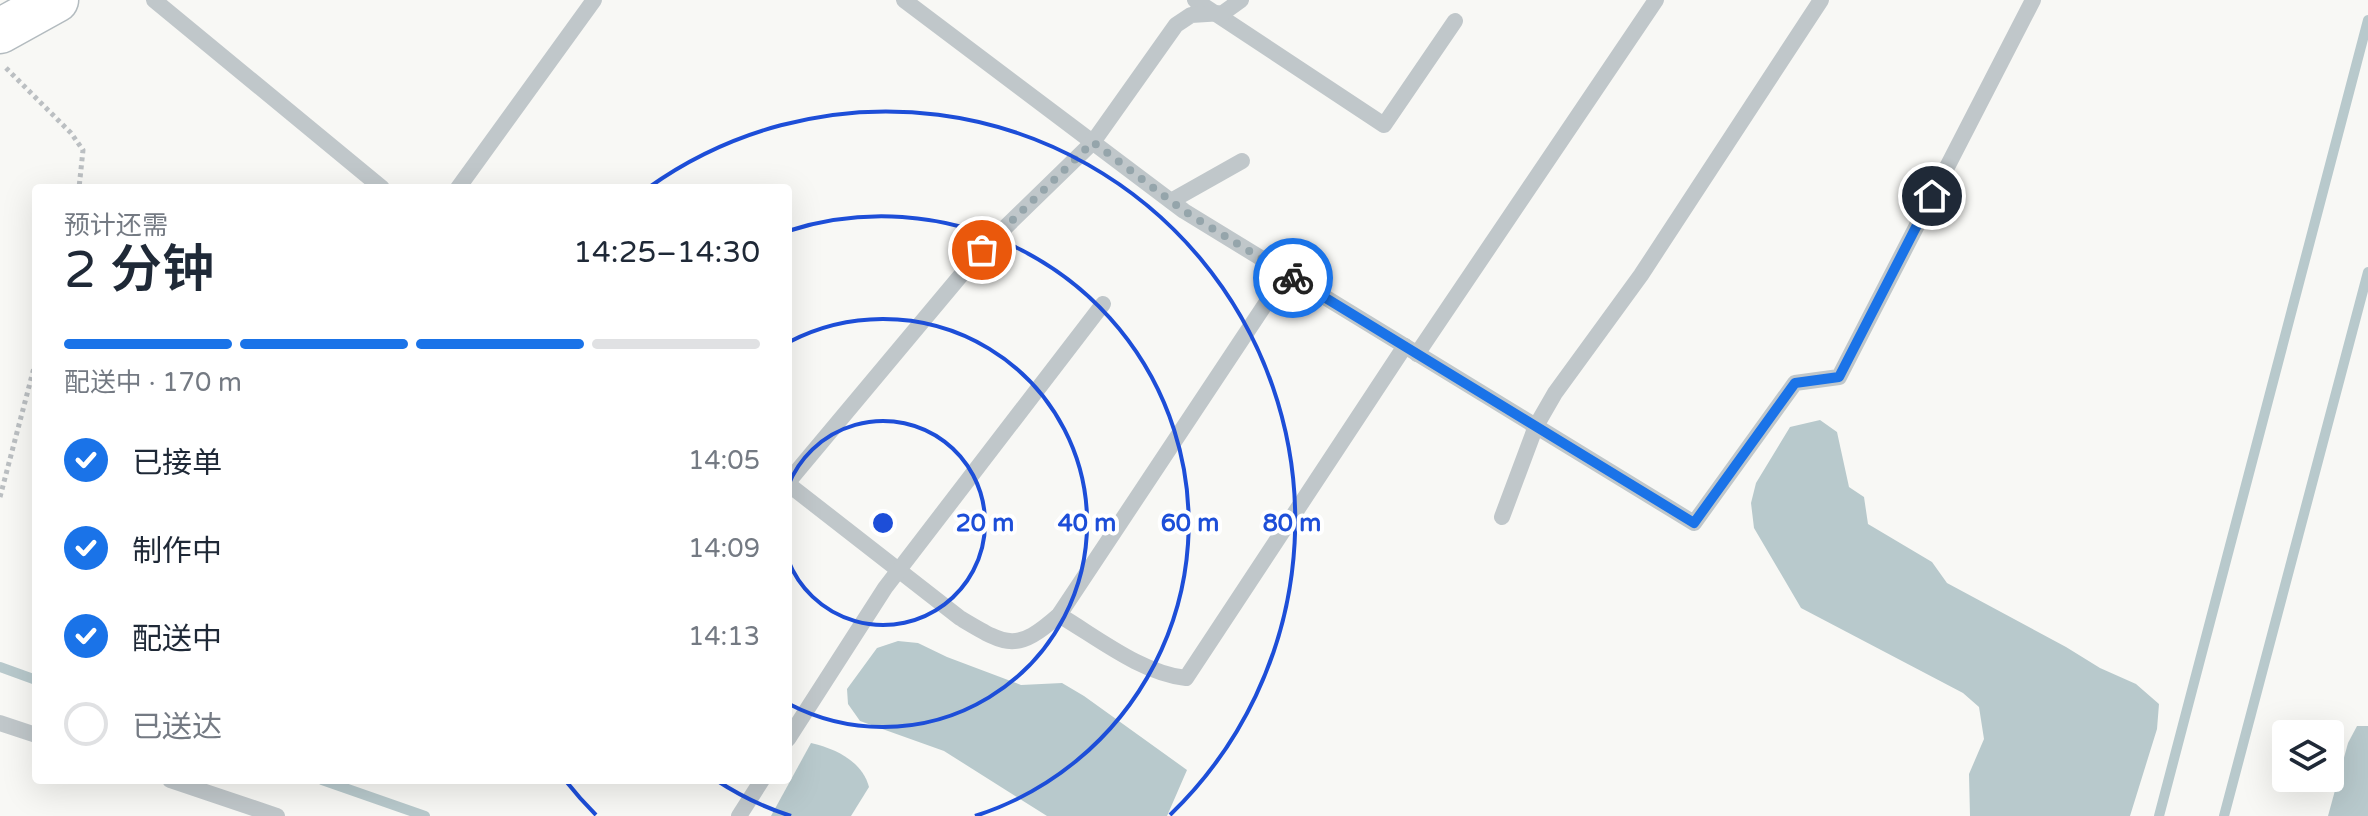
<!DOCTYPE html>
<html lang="zh">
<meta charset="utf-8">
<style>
body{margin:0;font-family:"Varela Round","Noto Sans SC",sans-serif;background:#f6f6f7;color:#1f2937;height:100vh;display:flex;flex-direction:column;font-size:30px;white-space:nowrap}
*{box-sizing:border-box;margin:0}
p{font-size:26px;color:#747a83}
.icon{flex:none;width:44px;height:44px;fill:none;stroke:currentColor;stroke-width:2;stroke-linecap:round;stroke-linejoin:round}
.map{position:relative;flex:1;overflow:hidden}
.details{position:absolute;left:32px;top:184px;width:760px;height:600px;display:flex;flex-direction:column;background:#fff;border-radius:8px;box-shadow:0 8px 32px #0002}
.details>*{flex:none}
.controls{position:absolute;left:2272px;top:720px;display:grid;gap:16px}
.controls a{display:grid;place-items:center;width:72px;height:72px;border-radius:8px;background:#fff;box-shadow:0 8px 32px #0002;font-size:40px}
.pin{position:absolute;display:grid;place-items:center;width:68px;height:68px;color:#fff;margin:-34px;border:4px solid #fff;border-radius:50%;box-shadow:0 2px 8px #0007}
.courier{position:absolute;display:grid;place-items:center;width:80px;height:80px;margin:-40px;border:6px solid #1a73e8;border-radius:50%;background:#fff;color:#222;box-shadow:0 2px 10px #0007}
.summary em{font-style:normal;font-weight:600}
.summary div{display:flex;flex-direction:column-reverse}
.summary{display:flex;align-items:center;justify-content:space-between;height:136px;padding:0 32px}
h1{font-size:52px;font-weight:600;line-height:60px}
.bar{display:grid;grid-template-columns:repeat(4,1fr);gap:12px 8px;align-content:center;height:96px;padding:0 32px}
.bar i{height:10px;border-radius:6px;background:#e0e1e3}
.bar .active{background:#1a73e8}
.bar p{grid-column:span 4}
ol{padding:0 32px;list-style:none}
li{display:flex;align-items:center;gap:24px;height:88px}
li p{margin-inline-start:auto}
li .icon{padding:8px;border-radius:50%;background:#1a73e8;color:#fff;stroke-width:4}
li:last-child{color:#747a83}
li i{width:44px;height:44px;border:4px solid #e0e1e3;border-radius:50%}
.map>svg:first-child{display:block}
.water{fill:#b8c9cc}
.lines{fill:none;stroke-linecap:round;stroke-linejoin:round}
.stream{stroke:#b8c9cc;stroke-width:10}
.secondary-casing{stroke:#b3bbbf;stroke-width:47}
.path{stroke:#bbbfc2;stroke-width:5;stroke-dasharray:4 4;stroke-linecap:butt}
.lane{stroke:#c0c7ca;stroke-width:16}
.secondary{stroke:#fff;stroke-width:44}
.done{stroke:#95a5ab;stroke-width:8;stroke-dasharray:0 14.4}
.route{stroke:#1a73e8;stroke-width:10}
.ring{fill:none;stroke:#1d4ed8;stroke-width:4}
.centre{fill:#1d4ed8;stroke:#fff;stroke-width:4}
.ring-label{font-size:24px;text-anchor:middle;font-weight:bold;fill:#1d4ed8;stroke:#fff;stroke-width:8;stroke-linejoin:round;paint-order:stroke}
</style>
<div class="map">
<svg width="2368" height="816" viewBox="0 0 2368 816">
<rect width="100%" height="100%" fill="#f8f8f5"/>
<!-- water -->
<g class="water">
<polygon points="1820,420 1837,432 1849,487 1864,497 1868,524 1932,562 1947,583 2066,647 2100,668 2136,684 2159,704 2157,729 2130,816 1970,816 1969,774 1984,739 1979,707 1963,693 1801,608 1754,528 1751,503 1756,483 1790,427"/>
<polygon points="898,641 918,643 947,657 1021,685 1062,683 1084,696 1187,770 1167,816 1047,816 944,751 860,721 848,704 847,689 877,648"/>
<polygon points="2357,726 2368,726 2368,816 2328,816 2348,743"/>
<path d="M 811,743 C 836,749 862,761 869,787 L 851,816 L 771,816 Z"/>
</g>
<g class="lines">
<!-- stream -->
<g class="stream">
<polyline points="0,667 36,680"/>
<polyline points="322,780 425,816"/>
<polyline points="2159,816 2368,20"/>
<polyline points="2224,816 2368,272"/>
</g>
<defs>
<polyline id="secondary" points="0,31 56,0"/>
</defs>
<!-- secondary casing -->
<use href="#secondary" class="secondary-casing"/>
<!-- path -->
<g class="path">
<polyline points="6,68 71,133 83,150 79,188"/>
<polyline points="0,497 36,360"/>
</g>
<!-- lane -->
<g class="lane">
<polyline points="154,0 382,188"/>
<polyline points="904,0 1184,211 1694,523 1795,383 1839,377 2033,0"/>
<polyline points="1195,0 1384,125 1455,21"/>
<polyline points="458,188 594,0"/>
<polyline points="1171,201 1242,161"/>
<polyline points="1417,354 1656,0"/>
<polyline points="788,482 982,250 1093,142 1176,25 1191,15 1223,13 1241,0"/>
<path d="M 788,484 L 960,618 C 1007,646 1016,653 1059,615 L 1286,273"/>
<polyline points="1502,517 1536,426 1555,393 1641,275 1821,0"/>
<path d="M 1059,615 C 1098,638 1141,673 1186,678 L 1405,346"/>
<polyline points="0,723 36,735"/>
<polyline points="788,739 885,588 1103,304"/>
<polyline points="170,780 277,816"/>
<polyline points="739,816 762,780"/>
</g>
<!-- secondary -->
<use href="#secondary" class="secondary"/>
</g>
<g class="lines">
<!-- done -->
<polyline class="done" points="982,250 1093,142 1184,211 1293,278"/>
<!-- route -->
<polyline class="route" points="1293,278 1694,523 1795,383 1839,377 1932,196"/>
</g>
<!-- distance rings -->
<g class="ring">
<path d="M788 486A102 102 0 1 1 788 560"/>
<path d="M789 342A204 204 0 1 1 789 704"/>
<path d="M791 816A307 307 0 0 1 716 780M788 231A307 307 0 1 1 975 816"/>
<path d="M596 815A409 409 0 0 1 565 780M648 188A409 409 0 0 1 1170 815"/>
</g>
<circle cx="883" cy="523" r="12" class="centre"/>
<g class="ring-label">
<text x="985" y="531">20 m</text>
<text x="1087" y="531">40 m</text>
<text x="1190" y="531">60 m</text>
<text x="1292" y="531">80 m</text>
</g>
</svg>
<div class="controls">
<a><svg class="icon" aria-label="layers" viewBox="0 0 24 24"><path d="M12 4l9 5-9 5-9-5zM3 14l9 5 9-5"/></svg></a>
</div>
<div class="pin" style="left:982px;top:250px;background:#ea580c"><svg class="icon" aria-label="bag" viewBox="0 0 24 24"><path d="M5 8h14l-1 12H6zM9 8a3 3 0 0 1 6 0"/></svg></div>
<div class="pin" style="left:1932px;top:196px;background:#1f2937"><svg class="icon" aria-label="home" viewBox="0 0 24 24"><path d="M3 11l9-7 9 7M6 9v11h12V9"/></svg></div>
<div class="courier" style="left:1293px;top:278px"><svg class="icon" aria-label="bike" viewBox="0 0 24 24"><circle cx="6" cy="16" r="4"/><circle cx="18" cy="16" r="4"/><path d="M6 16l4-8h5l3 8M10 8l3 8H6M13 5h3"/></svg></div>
<section class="details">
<div class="summary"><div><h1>2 分钟</h1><p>预计还需</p></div><em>14:25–14:30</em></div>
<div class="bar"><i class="active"></i><i class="active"></i><i class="active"></i><i></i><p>配送中 · 170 m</p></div>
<ol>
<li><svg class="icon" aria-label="check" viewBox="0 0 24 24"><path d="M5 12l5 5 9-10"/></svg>已接单<p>14:05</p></li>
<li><svg class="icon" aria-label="check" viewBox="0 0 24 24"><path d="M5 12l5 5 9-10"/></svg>制作中<p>14:09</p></li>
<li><svg class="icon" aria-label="check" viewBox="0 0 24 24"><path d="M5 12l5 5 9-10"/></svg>配送中<p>14:13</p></li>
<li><i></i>已送达</li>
</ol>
</section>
</div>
